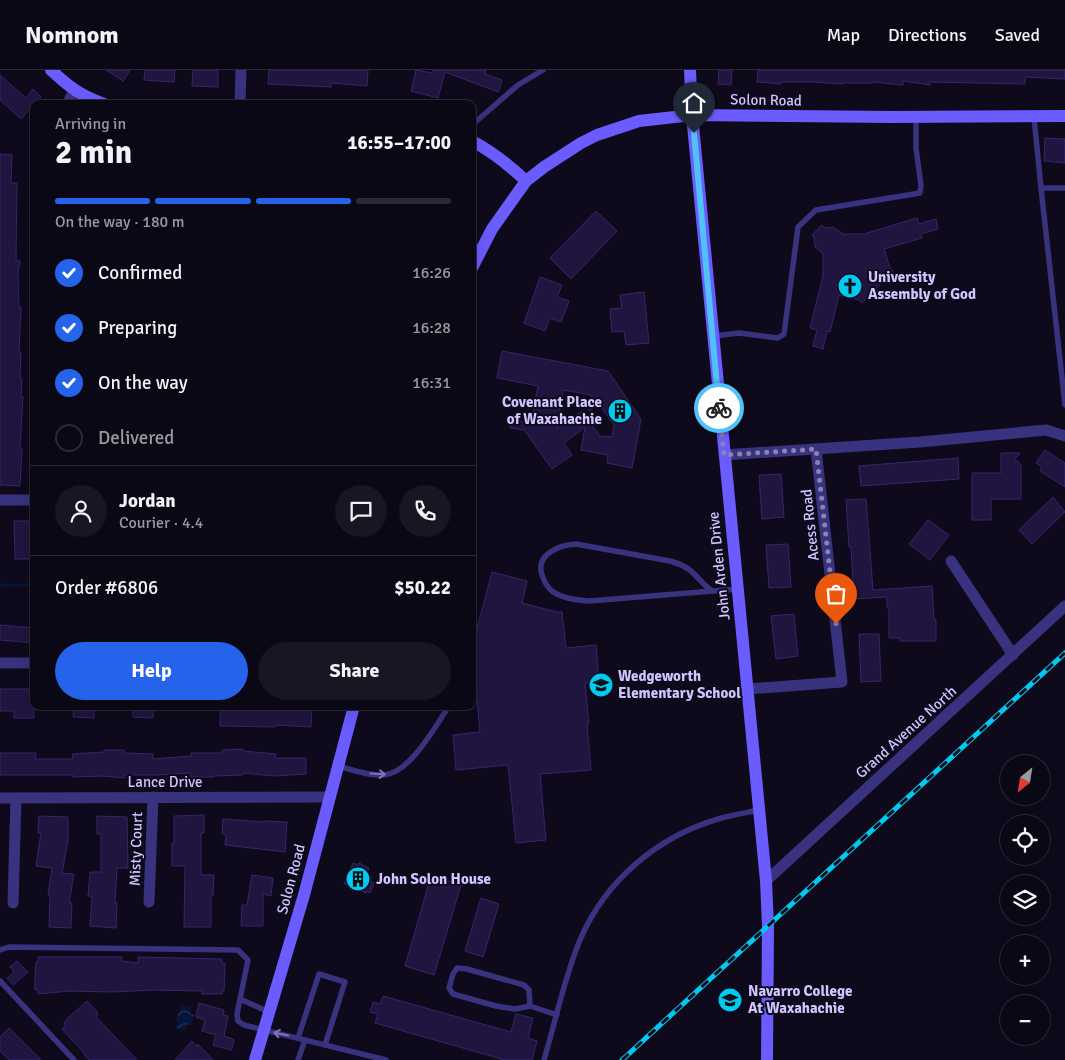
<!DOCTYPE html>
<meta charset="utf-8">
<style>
body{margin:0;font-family:Signika,sans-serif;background:#181622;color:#f1f3f6;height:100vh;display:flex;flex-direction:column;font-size:19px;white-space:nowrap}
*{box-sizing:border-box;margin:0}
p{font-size:16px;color:#999aa0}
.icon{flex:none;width:28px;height:28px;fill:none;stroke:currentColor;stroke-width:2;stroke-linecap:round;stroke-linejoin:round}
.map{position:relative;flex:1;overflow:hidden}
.panel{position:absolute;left:30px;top:30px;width:446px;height:610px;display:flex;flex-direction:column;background:#0a0815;border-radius:10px;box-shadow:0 5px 20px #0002,0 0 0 1px #2a2934}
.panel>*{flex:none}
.needle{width:32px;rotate:210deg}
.buttons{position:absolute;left:1000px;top:685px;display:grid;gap:10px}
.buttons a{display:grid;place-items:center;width:50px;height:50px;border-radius:50%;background:#0a0815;box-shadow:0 5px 20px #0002,0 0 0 1px #2a2934;font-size:25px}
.pin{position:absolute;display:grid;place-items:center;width:42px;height:42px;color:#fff;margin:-51px -21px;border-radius:50% 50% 50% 0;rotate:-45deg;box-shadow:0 0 5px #0007}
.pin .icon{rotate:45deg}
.courier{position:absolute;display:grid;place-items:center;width:50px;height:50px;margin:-25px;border:4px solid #4fc3f7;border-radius:50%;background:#fff;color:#222;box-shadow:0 1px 6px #0007}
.head em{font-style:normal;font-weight:700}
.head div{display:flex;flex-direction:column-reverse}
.head{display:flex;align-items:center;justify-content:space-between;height:85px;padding:0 25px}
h1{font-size:32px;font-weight:700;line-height:38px}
.bar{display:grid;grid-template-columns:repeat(4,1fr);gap:8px 5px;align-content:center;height:60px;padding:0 25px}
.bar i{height:6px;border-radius:4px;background:#2a2934}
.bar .selected{background:#2563eb}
.bar p{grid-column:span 4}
.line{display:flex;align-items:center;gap:12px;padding:0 25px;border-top:1px solid #2a2934}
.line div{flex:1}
.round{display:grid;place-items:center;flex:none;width:52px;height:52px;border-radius:26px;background:#181622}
ol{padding:0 25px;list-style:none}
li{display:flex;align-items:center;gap:15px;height:55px}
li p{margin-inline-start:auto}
li .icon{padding:5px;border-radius:50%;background:#2563eb;color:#fff;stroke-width:4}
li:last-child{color:#999aa0}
li i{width:28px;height:28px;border:2px solid #2a2934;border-radius:50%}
.primary-button{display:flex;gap:10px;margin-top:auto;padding:10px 25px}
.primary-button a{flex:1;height:58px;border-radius:30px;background:#2563eb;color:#fff;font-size:20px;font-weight:700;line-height:58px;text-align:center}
.primary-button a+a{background:#181622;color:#f1f3f6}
header{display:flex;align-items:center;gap:30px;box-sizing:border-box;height:70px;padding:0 25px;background:#0a0815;border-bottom:1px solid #2a2934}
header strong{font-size:24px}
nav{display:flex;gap:28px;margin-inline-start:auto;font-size:18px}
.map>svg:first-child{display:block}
.water{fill:url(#water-waves)}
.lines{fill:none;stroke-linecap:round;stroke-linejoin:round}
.stream{stroke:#05153a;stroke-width:3}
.building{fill:#20153e;stroke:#37256c;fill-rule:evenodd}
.lane{stroke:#39327e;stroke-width:5.5}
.street{stroke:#39327e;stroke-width:11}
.secondary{stroke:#6a5cff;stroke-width:12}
.rail-casing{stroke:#00caf0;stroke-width:5}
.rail{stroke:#0e0a1c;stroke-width:3;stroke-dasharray:9;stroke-linecap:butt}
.oneway{stroke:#7c74b8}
.done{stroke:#8b84b0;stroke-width:5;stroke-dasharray:0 9}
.route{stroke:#4fc3f7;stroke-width:6}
.labels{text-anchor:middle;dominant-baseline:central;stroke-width:4;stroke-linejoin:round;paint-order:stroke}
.street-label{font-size:15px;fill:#cfc5ff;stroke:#0e0a1c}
.poi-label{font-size:15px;font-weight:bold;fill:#cfc5ff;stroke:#0e0a1c;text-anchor:start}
</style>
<header>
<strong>Nomnom</strong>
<nav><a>Map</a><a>Directions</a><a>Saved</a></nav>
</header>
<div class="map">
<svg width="1065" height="990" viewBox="0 0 1065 990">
<defs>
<pattern id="water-waves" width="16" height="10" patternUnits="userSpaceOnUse" patternTransform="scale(1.25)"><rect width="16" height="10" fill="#05153a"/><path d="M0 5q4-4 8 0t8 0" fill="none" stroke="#283658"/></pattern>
</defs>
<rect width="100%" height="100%" fill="#0e0a1c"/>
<!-- water -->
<polygon class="water" points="182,935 192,938 190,944 194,945 191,955 187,954 185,961 176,958 178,951 176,950"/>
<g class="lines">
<!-- stream -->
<polyline class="stream" points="0,515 34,515"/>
</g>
<!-- building -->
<g class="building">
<polygon points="106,0 130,0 123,11"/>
<polygon points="145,0 175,0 174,12 144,10"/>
<polygon points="193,0 218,0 218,17 192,16"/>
<polygon points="269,0 368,0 367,16 331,13 331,17 268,14"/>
<polygon points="416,0 432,3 433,0 486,0 485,4 502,10 498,22 445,2 438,28 411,21"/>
<polygon points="719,0 732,0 731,15 718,14"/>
<polygon points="758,0 1065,0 1065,9 1025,7 1025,14 931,12 930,15 903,11 903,15 872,12 872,13 843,13 843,14 812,12 781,12 781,14 757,12"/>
<polygon points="0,5 26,28 33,19 41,27 21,49 0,30"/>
<polygon points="1045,68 1065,69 1065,93 1044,91"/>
<polygon points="0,84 12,85 11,113 17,113 16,190 20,191 18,203 19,237 21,237 19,282 21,282 20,308 22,308 21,327 23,327 20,378 22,378 20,416 0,415"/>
<polygon points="596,141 617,161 571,209 550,188"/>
<polygon points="917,148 919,154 936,149 938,159 921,164 922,168 884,179 890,198 893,201 862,233 859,230 839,225 830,262 827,261 823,279 813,276 817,260 810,258 823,206 823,184 815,177 814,167 812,165 822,155 825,158 833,157 843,164 864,164"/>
<polygon points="540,207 562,215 557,227 569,231 561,252 550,248 545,261 524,253"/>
<polygon points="644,222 649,273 626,275 624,261 612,262 610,239 622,238 620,225"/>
<path d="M 502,281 L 608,301 L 641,349 L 632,398 L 607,393 L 608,385 L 581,380 L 585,357 L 564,373 L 572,385 L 552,399 L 524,360 L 510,358 L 511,350 L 531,353 L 538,316 L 497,308 ZM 563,320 L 591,325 L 589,341 L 599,334 L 614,355 L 612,367 L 600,366 L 582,341 L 557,359 Z"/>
<polygon points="1045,380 1065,393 1065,417 1040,401 1042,397 1036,393"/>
<polygon points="1001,383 1020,383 1015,389 1021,395 1021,429 991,429 991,450 972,450 972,403 1001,403"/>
<polygon points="958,388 959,409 861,416 859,396"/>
<polygon points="781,404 784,447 762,449 759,405"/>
<polygon points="1053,427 1065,442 1032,474 1019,460"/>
<polygon points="866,429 873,520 932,516 934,549 936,549 936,571 900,571 900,568 889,568 889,538 887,538 887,527 854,529 851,477 849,477 846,430"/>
<polygon points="928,450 949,465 930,490 909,474"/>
<polygon points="14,451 31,451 32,489 15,489"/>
<polygon points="788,474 791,517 769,518 766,475"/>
<polygon points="492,502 527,511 522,533 557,542 562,542 566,578 596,575 599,612 585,613 589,654 587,654 591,700 540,704 546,770 516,773 508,695 456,700 453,665 480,662 472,577"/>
<polygon points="794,544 798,586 776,589 771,546"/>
<polygon points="0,555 34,558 34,573 0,570"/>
<polygon points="859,564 879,564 881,611 861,612"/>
<polygon points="0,619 33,619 34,648 14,648 14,641 0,641"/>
<polygon points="74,636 94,636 94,648 73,647"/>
<polygon points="133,636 153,636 153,648 133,647"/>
<polygon points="220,636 312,636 311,657 275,655 275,657 220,656"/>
<polygon points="243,679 243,681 276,684 275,688 306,688 306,704 274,706 243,703 243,705 214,706 214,707 191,707 191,703 158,705 124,705 124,708 103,706 73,707 73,705 0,705 0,683 36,683 35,689 73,689 72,684 104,682 104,680 124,680 124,683 153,684 153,689 191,686 191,683 222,683 222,680"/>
<polygon points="204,745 204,763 201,763 201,805 214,805 213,826 211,826 211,857 184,857 185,796 172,796 172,773 174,773 174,746"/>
<polygon points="39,746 68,747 68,770 62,803 74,804 69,833 72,833 71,858 49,857 50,826 48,825 52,798 36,796 41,763 38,763"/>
<polygon points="97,746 127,747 128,798 117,798 115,833 117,833 116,858 90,856 92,826 88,826 90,802 101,802 101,764 97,764"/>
<polygon points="223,749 264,752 264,751 287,752 285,782 225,775 226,765 222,764"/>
<polygon points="353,793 358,795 359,793 369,798 366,805 371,807 369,811 374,813 370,823 366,821 366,823 344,814"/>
<polygon points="252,805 273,808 271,826 263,824 263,856 241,856 242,835 247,835"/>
<polygon points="431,806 461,815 434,905 405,896"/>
<polygon points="481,828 499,834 483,887 465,881"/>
<polygon points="38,887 122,887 122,891 138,893 138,887 222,889 222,893 225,893 224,921 222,921 222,924 202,924 203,921 152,920 112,922 70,921 38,924 38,920 35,920 35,907 36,892 38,892"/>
<polygon points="17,891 28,902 13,915 7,908 14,902 10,897"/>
<polygon points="383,926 511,962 516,944 533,948 528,968 537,971 532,990 505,990 375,953 378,944 370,942 373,932 380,934"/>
<polygon points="87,931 97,942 98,945 96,947 137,990 89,990 84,985 85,984 62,959 66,956 64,954 67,949"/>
<polygon points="199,933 224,940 223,945 228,946 224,966 233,969 234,971 232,979 230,980 213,975 216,965 202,961 205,950 196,947"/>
<polygon points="9,958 41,990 9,990 0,981 0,967"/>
<polygon points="192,971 197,977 198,974 213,990 175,990"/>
</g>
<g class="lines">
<!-- lane -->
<g class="lane">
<polyline points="1034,47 1041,118 1065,335"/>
<polyline points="472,55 518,15 543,0"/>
<polyline points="1041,118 1065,118"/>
<polyline points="714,266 739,263 778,268 784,264 798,157 816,140 920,123 921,115 916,78 916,47"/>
<path d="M 712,521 C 693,507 697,499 670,491 L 576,474 C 560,475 535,484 542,505 C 544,511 548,518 552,521 C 563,529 577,530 589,531 L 738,519"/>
<path d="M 338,696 C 353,700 369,706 384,705 C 410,703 435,657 449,636"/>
<polyline points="0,880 9,877 238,880 248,890 240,929 269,942"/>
<polyline points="0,911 74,990"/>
<polyline points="240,929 237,944 238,951 244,955 386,990"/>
<polyline points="530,936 529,920 524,915 467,899 457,898 453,904 449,918 453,924 496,936 515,939 530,936 557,945"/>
<polyline points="298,968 319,904 345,912 325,975"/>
<polyline points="298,990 305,970"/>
<path d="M 544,990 C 556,950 564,908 580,870 C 605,811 657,767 718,749 C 731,745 745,743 759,740"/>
</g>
<!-- street -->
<g class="street">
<polyline points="67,34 74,21"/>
<polyline points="240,34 241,0"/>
<polyline points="724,385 920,372 1046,360 1065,366"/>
<polyline points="0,430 34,430"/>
<polyline points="951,491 1013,585"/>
<polyline points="0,593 34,593"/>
<polyline points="747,619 842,612 816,379"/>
<polyline points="0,728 330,727"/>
<polyline points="766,811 1065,536"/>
<polyline points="149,832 153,727"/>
<polyline points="13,833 16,728"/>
</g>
<!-- secondary -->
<g class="secondary">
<path d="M 51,0 C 69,17 81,26 104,34"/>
<polyline points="690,0 692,45 766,811 768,856 767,990"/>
<path d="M 472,71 C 493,82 509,95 526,111"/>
<polyline points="472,198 492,159 526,111 544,97 581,73 597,65 639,51 692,45 892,47 1065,46"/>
<polyline points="255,990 304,825 354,636"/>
</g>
<defs>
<polyline id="rail" points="622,990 1065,583"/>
</defs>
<!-- rail casing -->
<use href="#rail" class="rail-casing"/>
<!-- rail -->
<use href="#rail" class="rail"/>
</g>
<!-- one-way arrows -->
<defs><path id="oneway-shaft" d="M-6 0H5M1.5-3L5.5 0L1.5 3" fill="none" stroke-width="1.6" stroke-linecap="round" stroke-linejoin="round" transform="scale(1.25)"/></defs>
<g class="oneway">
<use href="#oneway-shaft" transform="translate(378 704) rotate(3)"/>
<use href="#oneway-shaft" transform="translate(281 964) rotate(-168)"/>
</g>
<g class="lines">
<!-- done -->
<polyline class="done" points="719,338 724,385 816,379 836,554"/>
<!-- route -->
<polyline class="route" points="694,63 719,338"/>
</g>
<!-- icons -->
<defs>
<symbol id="church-disc" viewBox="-11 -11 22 22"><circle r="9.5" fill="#00caf0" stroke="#0e0a1c"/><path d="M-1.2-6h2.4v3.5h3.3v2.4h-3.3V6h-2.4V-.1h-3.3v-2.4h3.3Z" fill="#111"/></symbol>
<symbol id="building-disc" viewBox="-11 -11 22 22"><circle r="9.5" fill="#00caf0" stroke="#0e0a1c"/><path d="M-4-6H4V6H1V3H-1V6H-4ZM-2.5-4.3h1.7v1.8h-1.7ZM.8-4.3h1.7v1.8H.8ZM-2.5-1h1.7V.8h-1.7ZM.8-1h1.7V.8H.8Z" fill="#111"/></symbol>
<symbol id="school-disc" viewBox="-11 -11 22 22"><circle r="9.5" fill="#00caf0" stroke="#0e0a1c"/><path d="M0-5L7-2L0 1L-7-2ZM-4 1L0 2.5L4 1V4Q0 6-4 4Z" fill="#111"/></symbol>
<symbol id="university-disc" viewBox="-11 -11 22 22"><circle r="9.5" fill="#00caf0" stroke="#0e0a1c"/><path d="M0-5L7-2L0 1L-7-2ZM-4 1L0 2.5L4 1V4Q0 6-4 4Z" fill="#111"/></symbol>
</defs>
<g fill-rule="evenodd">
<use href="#church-disc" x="836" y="202" width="28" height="28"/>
<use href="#building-disc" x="606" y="327" width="28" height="28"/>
<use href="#school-disc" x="587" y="601" width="28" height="28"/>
<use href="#building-disc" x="344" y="795" width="28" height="28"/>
<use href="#university-disc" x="716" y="916" width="28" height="28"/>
</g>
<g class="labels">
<!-- street labels -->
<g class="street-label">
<text transform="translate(766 30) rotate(1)">Solon Road</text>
<text transform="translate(810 455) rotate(-96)">Acess Road</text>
<text transform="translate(719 496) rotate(-96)">John Arden Drive</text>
<text transform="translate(906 662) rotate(-42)">Grand Avenue North</text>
<text x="165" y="712">Lance Drive</text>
<text transform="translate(136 779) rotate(-88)">Misty Court</text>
<text transform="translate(291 809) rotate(-75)">Solon Road</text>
</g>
<!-- poi labels -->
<g class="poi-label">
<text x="868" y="207">University<tspan x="868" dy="17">Assembly of God</tspan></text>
<text x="602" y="332" text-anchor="end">Covenant Place<tspan x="602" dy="17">of Waxahachie</tspan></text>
<text x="618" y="606">Wedgeworth<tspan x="618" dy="17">Elementary School</tspan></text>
<text x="376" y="809">John Solon House</text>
<text x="748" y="921">Navarro College<tspan x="748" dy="17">At Waxahachie</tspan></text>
</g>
</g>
</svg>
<div class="buttons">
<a><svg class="needle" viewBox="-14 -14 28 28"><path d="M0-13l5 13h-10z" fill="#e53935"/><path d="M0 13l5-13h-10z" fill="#999aa0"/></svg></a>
<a><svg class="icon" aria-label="locate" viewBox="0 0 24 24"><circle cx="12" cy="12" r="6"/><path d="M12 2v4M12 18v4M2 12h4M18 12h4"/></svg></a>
<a><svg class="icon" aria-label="layers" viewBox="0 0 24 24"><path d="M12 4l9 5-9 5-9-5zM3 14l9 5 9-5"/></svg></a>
<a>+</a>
<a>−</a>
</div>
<div class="pin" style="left:836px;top:554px;background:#ea580c"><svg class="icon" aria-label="bag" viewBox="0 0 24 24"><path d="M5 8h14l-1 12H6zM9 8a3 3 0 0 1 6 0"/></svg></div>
<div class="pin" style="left:694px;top:63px;background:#1f2937"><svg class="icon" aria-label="home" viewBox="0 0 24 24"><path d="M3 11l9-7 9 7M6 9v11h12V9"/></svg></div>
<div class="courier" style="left:719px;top:338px"><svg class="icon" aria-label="bike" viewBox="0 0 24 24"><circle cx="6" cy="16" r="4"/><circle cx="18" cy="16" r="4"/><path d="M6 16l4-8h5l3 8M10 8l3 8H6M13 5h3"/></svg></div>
<section class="panel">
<div class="head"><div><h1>2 min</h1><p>Arriving in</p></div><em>16:55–17:00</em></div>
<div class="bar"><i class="selected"></i><i class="selected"></i><i class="selected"></i><i></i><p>On the way · 180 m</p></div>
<ol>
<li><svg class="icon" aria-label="check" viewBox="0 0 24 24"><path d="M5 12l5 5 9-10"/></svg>Confirmed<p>16:26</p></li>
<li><svg class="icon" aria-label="check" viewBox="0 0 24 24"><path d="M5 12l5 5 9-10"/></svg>Preparing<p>16:28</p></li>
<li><svg class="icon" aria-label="check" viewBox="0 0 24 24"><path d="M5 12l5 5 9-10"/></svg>On the way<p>16:31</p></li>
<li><i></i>Delivered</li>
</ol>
<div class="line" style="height:90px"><a class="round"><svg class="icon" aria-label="person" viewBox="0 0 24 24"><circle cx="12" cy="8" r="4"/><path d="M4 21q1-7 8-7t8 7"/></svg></a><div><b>Jordan</b><p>Courier · 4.4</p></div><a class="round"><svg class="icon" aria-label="chat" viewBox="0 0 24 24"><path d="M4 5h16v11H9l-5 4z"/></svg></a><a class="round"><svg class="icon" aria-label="phone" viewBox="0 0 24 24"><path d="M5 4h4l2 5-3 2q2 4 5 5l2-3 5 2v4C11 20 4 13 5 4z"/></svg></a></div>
<div class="line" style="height:65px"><div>Order #6806</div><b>$50.22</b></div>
<div class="primary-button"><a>Help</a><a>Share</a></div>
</section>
</div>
